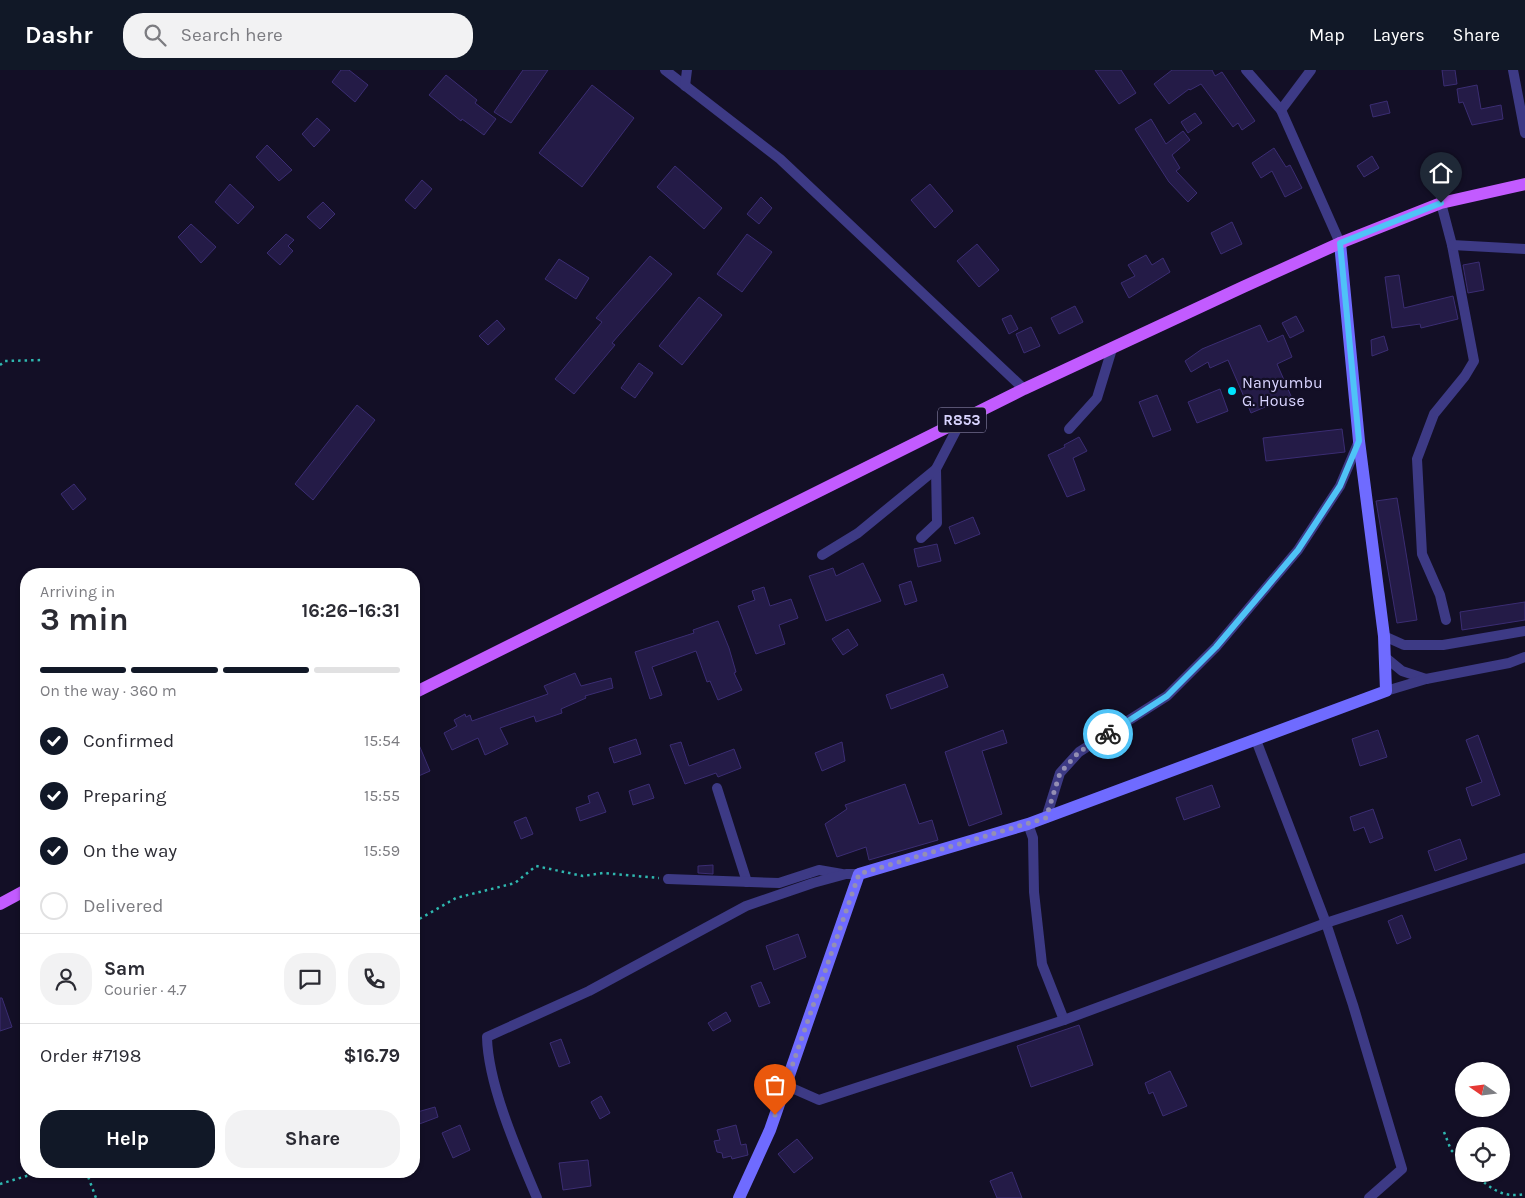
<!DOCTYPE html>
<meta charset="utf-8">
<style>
body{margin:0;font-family:Karla,sans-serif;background:#f2f2f3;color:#2b2b33;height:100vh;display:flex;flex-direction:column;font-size:19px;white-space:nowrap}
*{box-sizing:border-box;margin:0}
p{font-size:16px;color:#7c7c81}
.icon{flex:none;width:28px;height:28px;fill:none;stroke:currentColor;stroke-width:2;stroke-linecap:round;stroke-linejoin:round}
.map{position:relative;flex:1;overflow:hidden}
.sheet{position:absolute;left:20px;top:498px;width:400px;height:610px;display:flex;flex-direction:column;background:#fff;border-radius:20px;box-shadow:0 1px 4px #0004}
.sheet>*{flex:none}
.needle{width:32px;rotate:284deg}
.controls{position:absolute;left:1455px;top:992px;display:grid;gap:10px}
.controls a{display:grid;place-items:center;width:55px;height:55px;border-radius:50%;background:#fff;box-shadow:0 1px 4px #0004;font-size:25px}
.pin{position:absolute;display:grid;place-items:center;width:42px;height:42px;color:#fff;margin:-51px -21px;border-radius:50% 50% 50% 0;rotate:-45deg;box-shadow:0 0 5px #0007}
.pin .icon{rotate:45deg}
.courier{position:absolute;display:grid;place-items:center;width:50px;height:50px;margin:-25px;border:4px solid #4fc3f7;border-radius:50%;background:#fff;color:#222;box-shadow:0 1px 6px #0007}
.head em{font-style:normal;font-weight:700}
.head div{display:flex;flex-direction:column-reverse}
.head{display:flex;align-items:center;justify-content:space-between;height:85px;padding:0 20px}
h1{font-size:32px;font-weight:700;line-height:38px}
.bar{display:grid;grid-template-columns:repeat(4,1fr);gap:8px 5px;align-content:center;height:60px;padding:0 20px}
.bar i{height:6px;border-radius:4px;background:#e1e1e2}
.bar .selected{background:#111827}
.bar p{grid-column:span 4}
.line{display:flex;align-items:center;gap:12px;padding:0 20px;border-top:1px solid #e1e1e2}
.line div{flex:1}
.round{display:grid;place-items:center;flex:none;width:52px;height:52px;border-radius:20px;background:#f2f2f3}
ol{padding:0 20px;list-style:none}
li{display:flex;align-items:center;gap:15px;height:55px}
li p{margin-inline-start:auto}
li .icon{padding:5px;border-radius:50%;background:#111827;color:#fff;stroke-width:4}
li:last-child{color:#7c7c81}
li i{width:28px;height:28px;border:2px solid #e1e1e2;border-radius:50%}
.primary-button{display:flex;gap:10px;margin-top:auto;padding:10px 20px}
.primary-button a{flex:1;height:58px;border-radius:20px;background:#111827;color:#fff;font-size:20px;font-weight:700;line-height:58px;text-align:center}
.primary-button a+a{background:#f2f2f3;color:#2b2b33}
header{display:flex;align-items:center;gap:30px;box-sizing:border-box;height:70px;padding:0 25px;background:#111827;color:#fff}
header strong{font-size:24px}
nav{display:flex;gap:28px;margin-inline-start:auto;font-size:18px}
.search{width:350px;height:45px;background:#f2f2f3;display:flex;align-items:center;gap:12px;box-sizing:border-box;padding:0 18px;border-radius:20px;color:#7c7c81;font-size:19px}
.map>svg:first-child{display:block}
.building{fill:#241b47;stroke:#3b2d73}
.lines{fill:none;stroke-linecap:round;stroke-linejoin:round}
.path{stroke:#2fb8b0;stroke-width:2.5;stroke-dasharray:2.5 4;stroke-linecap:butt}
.street{stroke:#3d3a85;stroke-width:10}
.secondary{stroke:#6f6bff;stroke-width:12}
.primary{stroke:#c25bff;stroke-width:12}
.done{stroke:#948fb3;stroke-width:5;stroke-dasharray:0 9}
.route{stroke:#4fc3f7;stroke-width:6}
.poi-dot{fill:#00e5ff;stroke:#130f26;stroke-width:2}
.labels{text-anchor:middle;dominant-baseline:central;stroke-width:4.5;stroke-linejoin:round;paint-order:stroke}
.shield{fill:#130f26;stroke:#9e99be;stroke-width:1}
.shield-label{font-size:15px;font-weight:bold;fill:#d9d4ff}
.poi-label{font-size:16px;fill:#d9d4ff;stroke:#130f26;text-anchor:start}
</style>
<header>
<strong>Dashr</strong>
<div class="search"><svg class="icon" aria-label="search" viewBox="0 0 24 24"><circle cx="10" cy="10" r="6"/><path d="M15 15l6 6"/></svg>Search here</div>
<nav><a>Map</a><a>Layers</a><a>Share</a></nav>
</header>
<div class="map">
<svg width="1525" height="1128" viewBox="0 0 1525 1128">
<rect width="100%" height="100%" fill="#130f26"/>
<!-- building -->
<g class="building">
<polygon points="341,0 349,0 368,15 355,32 332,12"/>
<polygon points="523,0 548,0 511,53 494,42"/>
<polygon points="1095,0 1121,0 1136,23 1119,34"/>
<polygon points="1172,0 1212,0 1215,6 1222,2 1255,51 1242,60 1238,53 1233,57 1201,14 1190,20 1189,19 1169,34 1154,14"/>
<polygon points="1442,0 1455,0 1457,14 1444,16"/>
<polygon points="446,5 477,30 475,33 496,49 484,65 462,49 461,51 429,25"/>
<polygon points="592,15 634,48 582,117 539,83"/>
<polygon points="1477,15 1481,39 1501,35 1503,49 1472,55 1463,32 1459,33 1457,19"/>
<polygon points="1387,31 1390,43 1373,47 1370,35"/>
<polygon points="1195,43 1202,53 1188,63 1181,52"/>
<polygon points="317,48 330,60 314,77 302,64"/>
<polygon points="1151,49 1166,74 1183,61 1190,70 1172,85 1180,98 1176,101 1197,123 1188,132 1169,112 1135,59"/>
<polygon points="267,75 292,100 279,111 256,87"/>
<polygon points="1274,78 1286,97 1290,95 1302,118 1285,127 1272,101 1261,108 1252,93"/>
<polygon points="1372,86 1379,98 1364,107 1357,96"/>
<polygon points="675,96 722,138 704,159 657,117"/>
<polygon points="422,110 432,119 415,139 405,130"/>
<polygon points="230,114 254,137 238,154 215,132"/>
<polygon points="930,114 953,141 935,158 911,130"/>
<polygon points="761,127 772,138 759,154 747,144"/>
<polygon points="323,132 335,144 320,159 307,147"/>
<polygon points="1232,152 1242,174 1221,184 1211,163"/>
<polygon points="191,154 216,177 201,193 178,167"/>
<polygon points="286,164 294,170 288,176 293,181 280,195 267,183"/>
<polygon points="747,164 772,182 742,222 717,204"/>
<polygon points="977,174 999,200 979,217 957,191"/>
<polygon points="1146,185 1152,195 1163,188 1170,202 1129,228 1121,213 1135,206 1128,195"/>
<polygon points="650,186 672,204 612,273 615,275 574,324 555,309 602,252 596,248"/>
<polygon points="559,189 589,208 576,229 545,209"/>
<polygon points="1479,192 1484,220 1468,223 1463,195"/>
<polygon points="1399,205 1404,238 1453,226 1458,249 1421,258 1420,254 1392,258 1385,207"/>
<polygon points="699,227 722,245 682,295 659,276"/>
<polygon points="1075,236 1083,252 1059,264 1051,248"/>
<polygon points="1011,245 1018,259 1009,264 1002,249"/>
<polygon points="1296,246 1304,261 1290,268 1282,253"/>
<polygon points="497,250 505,259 488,275 479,266"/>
<polygon points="1260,255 1268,272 1283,265 1292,287 1277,294 1291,326 1251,343 1228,290 1210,298 1208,292 1191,302 1185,291 1202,279"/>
<polygon points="1031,257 1040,276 1024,283 1016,264"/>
<polygon points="1384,266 1388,280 1372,286 1371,270"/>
<polygon points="639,293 653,303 635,328 621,318"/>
<polygon points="1220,319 1228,341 1197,353 1188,332"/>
<polygon points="1157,325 1171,360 1153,367 1139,332"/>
<polygon points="357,335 375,350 313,430 295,414"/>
<polygon points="1342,359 1345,382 1266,391 1263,368"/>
<polygon points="1079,367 1087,381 1073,388 1085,420 1067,427 1048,385 1065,377 1064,375"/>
<polygon points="74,414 86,429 73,440 61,424"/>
<polygon points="1397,428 1417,550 1397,553 1376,431"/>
<polygon points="973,447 980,464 955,474 949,457"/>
<polygon points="937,474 941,491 918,497 914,479"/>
<polygon points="863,493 881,531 826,551 809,506 833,498 836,506"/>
<polygon points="911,511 917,531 905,535 899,515"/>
<polygon points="764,517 770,536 791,529 798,548 779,555 785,574 756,584 738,536 755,530 752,521"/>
<polygon points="1525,532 1525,550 1462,560 1460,542"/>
<polygon points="718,551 729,578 736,602 734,603 742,620 718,630 710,611 707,612 696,581 652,597 662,625 650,629 635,582 694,563 693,560"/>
<polygon points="848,559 858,575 843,585 832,569"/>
<polygon points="575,603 581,616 611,608 613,618 585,626 586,628 561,639 562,643 536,652 534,646 500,658 508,674 485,685 478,668 452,680 444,663 457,656 454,650 465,644 466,647 470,645 472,651 548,624 544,616"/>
<polygon points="943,604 948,617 891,639 886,625"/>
<polygon points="1003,660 1007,673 982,681 1002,744 969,756 945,682"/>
<polygon points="1378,660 1387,687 1360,696 1352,669"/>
<polygon points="414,663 430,701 414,708"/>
<polygon points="1478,665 1500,725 1472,736 1466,718 1482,712 1466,670"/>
<polygon points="636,669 641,684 614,693 609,678"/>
<polygon points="681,672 689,696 734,679 741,698 718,707 716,703 685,714 670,675"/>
<polygon points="842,672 845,691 822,701 815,683"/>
<polygon points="649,714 654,728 633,735 629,721"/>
<polygon points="905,714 919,754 932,750 938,770 869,790 866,777 837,787 825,754 847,739 845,735"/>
<polygon points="1212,715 1220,737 1184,750 1176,728"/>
<polygon points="598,722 606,742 580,751 576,738 590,733 588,726"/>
<polygon points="1373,739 1383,768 1370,773 1364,757 1354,761 1350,747"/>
<polygon points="526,747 533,764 521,769 514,752"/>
<polygon points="1460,769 1467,789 1435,801 1428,781"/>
<polygon points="713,795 713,804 698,803 698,796"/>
<polygon points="1402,845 1411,868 1397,874 1388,851"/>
<polygon points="798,864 806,887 774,900 766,876"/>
<polygon points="761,912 770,933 759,937 751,916"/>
<polygon points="0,928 2,928 12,957 0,961"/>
<polygon points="726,942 731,951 713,961 708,953"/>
<polygon points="1079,955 1093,995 1031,1017 1017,976"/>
<polygon points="561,969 570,993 559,997 550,973"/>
<polygon points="1170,1001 1187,1036 1163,1046 1153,1022 1149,1024 1145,1013"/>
<polygon points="601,1026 610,1043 600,1049 591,1032"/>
<polygon points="435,1037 438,1047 414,1056 414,1043"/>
<polygon points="460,1055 470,1080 453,1088 442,1063"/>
<polygon points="736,1055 741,1075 746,1074 748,1085 732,1089 731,1086 723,1088 722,1083 717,1082 714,1071 720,1070 717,1060"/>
<polygon points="797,1069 813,1088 794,1103 778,1084"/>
<polygon points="588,1090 591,1116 563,1120 559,1093"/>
<polygon points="1012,1102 1022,1128 997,1128 990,1111"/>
</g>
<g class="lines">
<!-- path -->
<g class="path">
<polyline points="0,295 5,291 44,290"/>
<polyline points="414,852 456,828 515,813 536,796 583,806 603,803 659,808"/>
<polyline points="1444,1062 1451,1080 1464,1093"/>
<polyline points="86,1101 96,1128"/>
<path d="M 1474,1104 C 1492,1119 1501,1128 1525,1124"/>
<polyline points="0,1114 43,1101"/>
</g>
<!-- street -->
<g class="street">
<polyline points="665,0 780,89 1024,319"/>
<polyline points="1246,0 1281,40 1340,173"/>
<polyline points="1513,0 1525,63"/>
<polyline points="685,16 687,0"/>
<polyline points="1281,40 1311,0"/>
<polyline points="1441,133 1452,175 1474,291 1465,306 1434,344 1417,389 1422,484 1440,525 1446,550"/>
<polyline points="1452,175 1525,179"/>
<polyline points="1069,359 1097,328 1112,279"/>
<polyline points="921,468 937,453 936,399"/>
<polyline points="822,485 858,463 936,399 961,351"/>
<polyline points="1384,566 1404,575 1443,575 1525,561"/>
<polyline points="1385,587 1402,601 1426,609"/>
<polyline points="1386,621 1426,609 1509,593 1525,587"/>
<polyline points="1256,670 1326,853 1353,935 1402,1099 1369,1128"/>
<polyline points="717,718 747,812"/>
<polyline points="1046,748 1060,703 1079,682 1167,626 1216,577 1298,480 1340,416 1359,371"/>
<polyline points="1028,754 1033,768 1034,822 1042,894 1064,950"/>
<polyline points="668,809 779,813 819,800 842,804"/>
<polyline points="785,1015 819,1030 1064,950 1326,853 1525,788"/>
<path d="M 537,1128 C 518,1083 488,1015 487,967 L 589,921 L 746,836 L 813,813 L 846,804 L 859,804"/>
</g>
<!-- secondary -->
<polyline class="secondary" points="739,1128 770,1060 859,804 1028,754 1386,621 1384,566 1359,371 1340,173"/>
<!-- primary -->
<g class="primary">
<polyline points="414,623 1024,319 1243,217 1340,173 1441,133 1525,114"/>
<polyline points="0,834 26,820"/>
</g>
</g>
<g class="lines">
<!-- done -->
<polyline class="done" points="775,1045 859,804 1046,748 1060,703 1079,682 1108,664"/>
<!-- route -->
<polyline class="route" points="1108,664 1167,626 1216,577 1298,480 1340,416 1359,371 1340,173 1441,133"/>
</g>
<!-- markers -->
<circle class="poi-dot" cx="1232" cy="321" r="5"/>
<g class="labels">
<!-- shield labels -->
<rect class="shield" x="938" y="337.5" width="48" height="25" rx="4"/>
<g class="shield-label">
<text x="962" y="350">R853</text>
</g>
<!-- poi labels -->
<g class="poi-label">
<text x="1242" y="312">Nanyumbu<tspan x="1242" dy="18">G. House</tspan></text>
</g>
</g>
</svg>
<div class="controls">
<a><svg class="needle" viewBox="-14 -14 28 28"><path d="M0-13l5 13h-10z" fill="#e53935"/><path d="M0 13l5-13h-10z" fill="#7c7c81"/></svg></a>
<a><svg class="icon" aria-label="locate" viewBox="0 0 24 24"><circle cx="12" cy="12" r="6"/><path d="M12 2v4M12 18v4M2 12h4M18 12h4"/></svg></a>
</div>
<div class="pin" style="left:775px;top:1045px;background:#ea580c"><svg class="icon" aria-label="bag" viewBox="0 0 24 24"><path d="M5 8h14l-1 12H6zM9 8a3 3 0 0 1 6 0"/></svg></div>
<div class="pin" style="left:1441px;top:133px;background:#1f2937"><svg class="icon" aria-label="home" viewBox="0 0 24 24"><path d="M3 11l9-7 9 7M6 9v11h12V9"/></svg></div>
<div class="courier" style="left:1108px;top:664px"><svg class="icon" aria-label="bike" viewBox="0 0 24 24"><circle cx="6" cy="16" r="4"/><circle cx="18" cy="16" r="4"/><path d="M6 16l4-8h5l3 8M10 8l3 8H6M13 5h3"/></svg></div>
<section class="sheet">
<div class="head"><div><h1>3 min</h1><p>Arriving in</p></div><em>16:26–16:31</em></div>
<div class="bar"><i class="selected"></i><i class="selected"></i><i class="selected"></i><i></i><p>On the way · 360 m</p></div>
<ol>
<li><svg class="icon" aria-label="check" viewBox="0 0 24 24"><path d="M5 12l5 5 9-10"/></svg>Confirmed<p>15:54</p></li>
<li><svg class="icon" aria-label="check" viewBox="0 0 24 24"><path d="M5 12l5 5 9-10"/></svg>Preparing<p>15:55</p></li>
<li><svg class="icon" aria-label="check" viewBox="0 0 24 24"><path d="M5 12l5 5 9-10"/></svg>On the way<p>15:59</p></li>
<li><i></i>Delivered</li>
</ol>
<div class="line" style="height:90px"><a class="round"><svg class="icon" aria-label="person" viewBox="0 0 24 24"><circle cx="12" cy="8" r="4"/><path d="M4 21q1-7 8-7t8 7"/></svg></a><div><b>Sam</b><p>Courier · 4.7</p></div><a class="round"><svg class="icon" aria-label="chat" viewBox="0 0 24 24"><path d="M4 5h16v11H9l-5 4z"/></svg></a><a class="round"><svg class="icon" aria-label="phone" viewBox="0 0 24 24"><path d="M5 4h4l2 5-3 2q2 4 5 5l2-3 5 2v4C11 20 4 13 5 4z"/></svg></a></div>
<div class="line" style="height:65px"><div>Order #7198</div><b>$16.79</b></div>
<div class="primary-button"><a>Help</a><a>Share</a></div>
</section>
</div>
